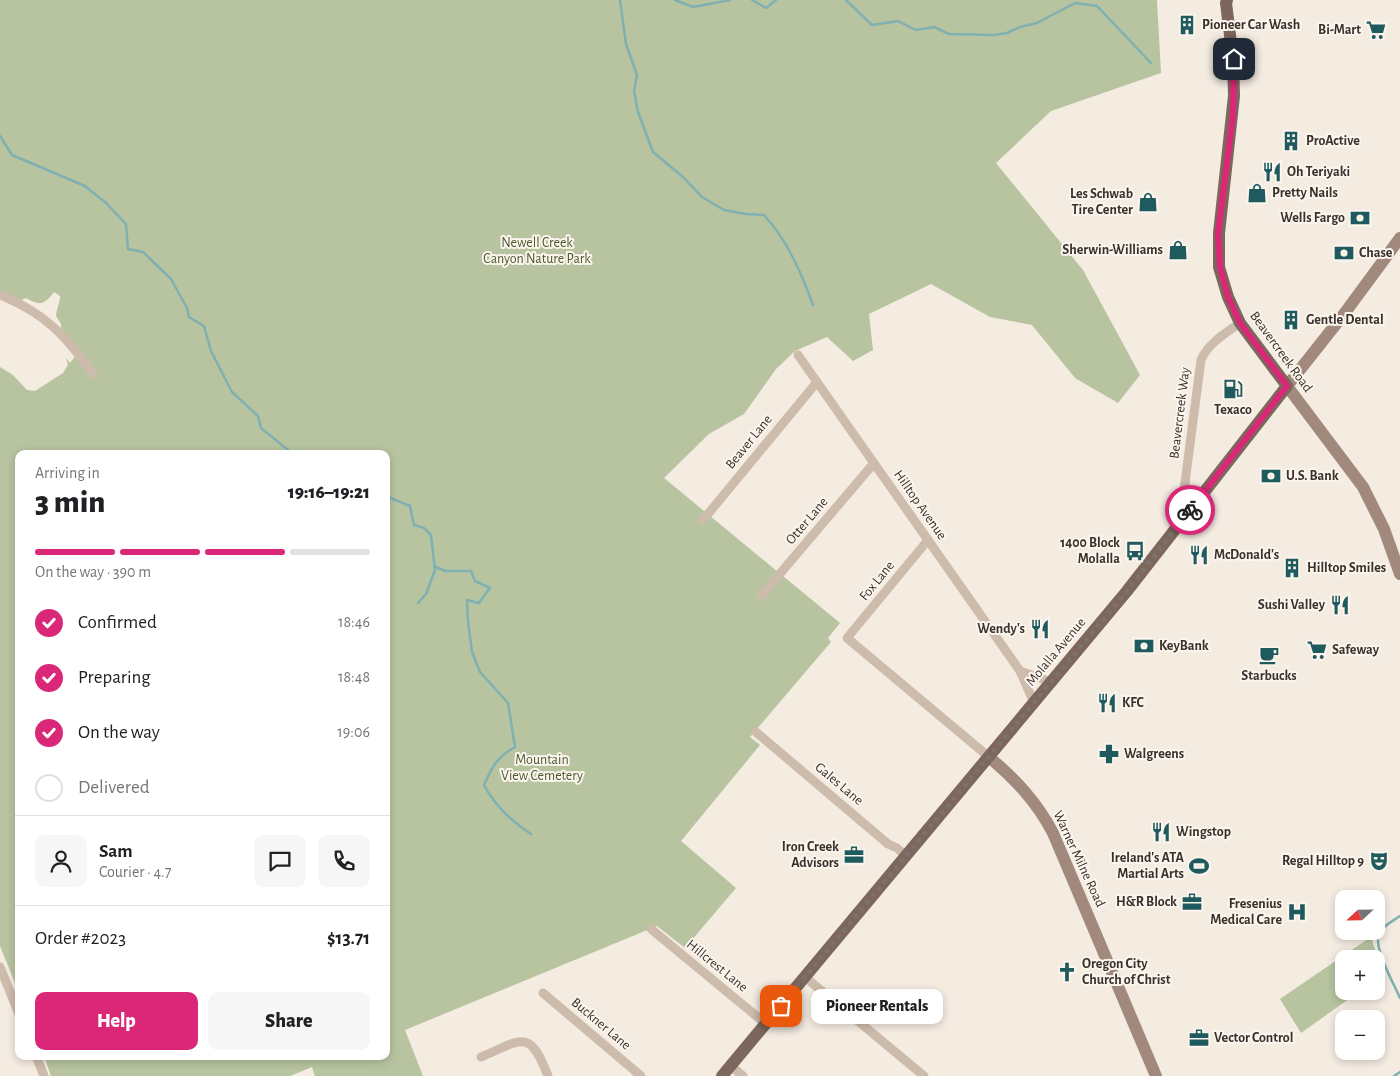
<!DOCTYPE html>
<meta charset="utf-8">
<style>
body{margin:0;font-family:"Alegreya Sans",sans-serif;background:#f6f6f6;color:#202124;height:100vh;display:flex;flex-direction:column;font-size:19px;white-space:nowrap}
*{box-sizing:border-box;margin:0}
p{font-size:16px;color:#757577}
.icon{flex:none;width:28px;height:28px;fill:none;stroke:currentColor;stroke-width:2;stroke-linecap:round;stroke-linejoin:round}
.map{position:relative;flex:1;overflow:hidden}
.drawer{position:absolute;left:15px;top:450px;width:375px;height:610px;display:flex;flex-direction:column;background:#fff;border-radius:10px;box-shadow:0 2px 8px #0003}
.drawer>*{flex:none}
.needle{width:32px;rotate:248deg}
.buttons{position:absolute;left:1335px;top:890px;display:grid;gap:10px}
.buttons a{display:grid;place-items:center;width:50px;height:50px;border-radius:10px;background:#fff;box-shadow:0 2px 8px #0003;font-size:25px}
.pin{position:absolute;display:grid;place-items:center;width:42px;height:42px;color:#fff;margin:-21px;border-radius:10px;box-shadow:0 2px 8px #0006}
.courier{position:absolute;display:grid;place-items:center;width:50px;height:50px;margin:-25px;border:4px solid #db2777;border-radius:50%;background:#fff;color:#222;box-shadow:0 1px 6px #0007}
.bubble{position:absolute;height:35px;border-radius:10px;background:#fff;box-shadow:0 2px 8px #0003;font-size:16px;font-weight:800;line-height:35px;text-align:center}
.summary em{font-style:normal;font-weight:800}
.summary div{display:flex;flex-direction:column-reverse}
.summary{display:flex;align-items:center;justify-content:space-between;height:85px;padding:0 20px}
h1{font-size:32px;font-weight:800;line-height:38px}
.bar{display:grid;grid-template-columns:repeat(4,1fr);gap:8px 5px;align-content:center;height:60px;padding:0 20px}
.bar i{height:6px;border-radius:4px;background:#e0e0e0}
.bar .on{background:#db2777}
.bar p{grid-column:span 4}
.line{display:flex;align-items:center;gap:12px;padding:0 20px;border-top:1px solid #e0e0e0}
.line div{flex:1}
.round{display:grid;place-items:center;flex:none;width:52px;height:52px;border-radius:10px;background:#f6f6f6}
ol{padding:0 20px;list-style:none}
li{display:flex;align-items:center;gap:15px;height:55px}
li p{margin-inline-start:auto}
li .icon{padding:5px;border-radius:50%;background:#db2777;color:#fff;stroke-width:4}
li:last-child{color:#757577}
li i{width:28px;height:28px;border:2px solid #e0e0e0;border-radius:50%}
.cta{display:flex;gap:10px;margin-top:auto;padding:10px 20px}
.cta a{flex:1;height:58px;border-radius:10px;background:#db2777;color:#fff;font-size:20px;font-weight:800;line-height:58px;text-align:center}
.cta a+a{background:#f6f6f6;color:#202124}
.map>svg:first-child{display:block}
.green{fill:#b8c4a0}
.lines{fill:none;stroke-linecap:round;stroke-linejoin:round}
.stream{stroke:#7fb0b2;stroke-width:2.5}
.street{stroke:#cdbbac;stroke-width:9}
.secondary{stroke:#a18a7d;stroke-width:12}
.primary{stroke:#7d675c;stroke-width:12}
.done{stroke:#7c716b;stroke-width:5;stroke-dasharray:0 9}
.route{stroke:#db2777;stroke-width:6}
.labels{text-anchor:middle;dominant-baseline:central;stroke-width:4;stroke-linejoin:round;paint-order:stroke}
.poi-label{font-size:14px;font-weight:bold;fill:#3b302b;stroke:#fbf5ee;text-anchor:start}
.park-label{font-size:14px;fill:#4a5a2e;stroke:#fbf5ee}
.street-label{font-size:14px;fill:#3b302b;stroke:#fbf5ee}
</style>
<div class="map">
<svg width="1400" height="1076" viewBox="0 0 1400 1076">
<rect width="100%" height="100%" fill="#f4ebe1"/>
<!-- green -->
<g class="green">
<path d="M 0,0 L 1157,0 L 1161,73 L 1051,111 L 996,163 L 1083,270 L 1140,375 L 1118,403 L 1075,378 L 1032,325 L 990,317 L 931,284 L 869,314 L 873,350 L 853,361 L 827,337 L 795,351 L 776,369 L 744,414 L 709,434 L 664,478 L 840,623 L 828,638 L 831,642 L 750,737 L 760,745 L 681,841 L 736,888 L 685,948 L 657,926 L 405,1030 L 423,1076 L 315,1076 L 312,1067 L 290,1076 L 51,1076 L 44,1056 L 386,1056 L 386,454 L 19,454 L 19,993 L 0,946 L 0,367 L 13,375 L 27,390 L 35,391 L 63,373 L 68,365 L 66,358 L 70,363 L 76,355 L 62,335 L 61,324 L 56,316 C 56,309 60,304 60,296 L 54,292 C 44,305 40,306 26,298 L 20,301 L 0,296 Z"/>
<polygon points="1372,936 1373,944 1385,974 1376,980 1376,959 1344,959 1344,991 1360,991 1301,1033 1280,999"/>
</g>
<g class="lines">
<!-- stream -->
<g class="stream">
<path d="M 620,0 L 626,44 L 637,75 L 634,91 L 638,112 L 653,152 L 683,177 L 702,197 L 724,210 L 746,214 L 764,215 C 787,240 801,272 813,305"/>
<polyline points="675,0 693,7 730,0"/>
<polyline points="752,0 766,8 776,0"/>
<polyline points="846,0 872,25 898,21 916,30 934,27 949,34 994,35 1007,33 1020,27 1037,23 1075,3 1097,6 1151,63"/>
<polyline points="0,136 12,155 85,186 106,203 126,224 128,249 143,252 171,279 187,308 189,317 204,326 211,351 232,392 258,416 261,428 293,454"/>
<polyline points="386,496 410,506 414,525 424,528 431,535 435,570 426,594 418,603"/>
<path d="M 434,566 L 445,571 L 471,571 L 475,581 L 490,588 L 479,603 L 467,600 L 468,622 L 472,652 L 480,672 L 508,703 L 515,747 C 497,757 492,767 484,785 C 495,806 511,821 531,834"/>
<path d="M 1400,916 C 1393,921 1382,926 1379,934 C 1373,947 1394,984 1400,998"/>
<polyline points="1394,1076 1400,1072"/>
</g>
<!-- street -->
<g class="street">
<path d="M 0,295 C 45,313 66,336 94,375"/>
<polyline points="798,355 1020,671 1034,703"/>
<polyline points="703,520 817,382"/>
<path d="M 1180,521 L 1201,360 C 1208,343 1226,333 1240,323"/>
<polyline points="928,540 847,638 989,757"/>
<polyline points="761,596 874,463"/>
<polyline points="1020,671 1051,682"/>
<polyline points="756,732 888,844 897,848 906,856"/>
<polyline points="651,929 766,1024"/>
<polyline points="0,967 19,1014"/>
<polyline points="805,977 924,1076"/>
<polyline points="543,993 641,1076"/>
<polyline points="36,1056 44,1076"/>
<path d="M 481,1057 C 522,1040 529,1027 548,1076"/>
<polyline points="731,1066 743,1076"/>
</g>
<!-- secondary -->
<g class="secondary">
<polyline points="1400,238 1344,314 1287,386 1363,487 1384,529 1400,574"/>
<path d="M 989,757 C 1015,779 1037,802 1053,833 L 1156,1076"/>
</g>
<!-- primary -->
<polyline class="primary" points="722,1076 1127,591 1287,386 1240,323 1228,297 1219,267 1219,233 1234,96 1233,59 1226,3 1227,0"/>
</g>
<g class="lines">
<!-- done -->
<polyline class="done" points="781,1006 1127,591 1190,510"/>
<!-- route -->
<polyline class="route" points="1190,510 1287,386 1240,323 1228,297 1220,267 1218,233 1233,115 1234,59"/>
</g>
<!-- icons -->
<defs>
<symbol id="building-bare" viewBox="-9 -9 18 18"><path d="M-4-6H4V6H1V3H-1V6H-4ZM-2.5-4.3h1.7v1.8h-1.7ZM.8-4.3h1.7v1.8H.8ZM-2.5-1h1.7V.8h-1.7ZM.8-1h1.7V.8H.8Z" fill="#1f5a5e" stroke="#fbf5ee" stroke-width="2.5" paint-order="stroke"/></symbol>
<symbol id="supermarket-bare" viewBox="-9 -9 18 18"><path d="M-6-5.5h2.5l.6 2H6L4.5 2H-2.5L-4.4-4H-6ZM-1.5 3.2a1.3 1.3 0 1 0 .1 0ZM3 3.2a1.3 1.3 0 1 0 .1 0Z" fill="#1f5a5e" stroke="#fbf5ee" stroke-width="2.5" paint-order="stroke"/></symbol>
<symbol id="restaurant-bare" viewBox="-9 -9 18 18"><path d="M-5-6h1v4h1v-4h1v4h1v-4h1v5L-1.5 .5V6h-2V.5L-5-1ZM5-6V6H3V1.5H1.5Q1.5-4 5-6Z" fill="#1f5a5e" stroke="#fbf5ee" stroke-width="2.5" paint-order="stroke"/></symbol>
<symbol id="shop-bare" viewBox="-9 -9 18 18"><path d="M-5-2.5h2.3a2.7 3.5 0 0 1 5.4 0H5L5.5 6h-11ZM-1.5-2.5h3a1.5 2.3 0 0 0-3 0Z" fill="#1f5a5e" stroke="#fbf5ee" stroke-width="2.5" paint-order="stroke"/></symbol>
<symbol id="bank-bare" viewBox="-9 -9 18 18"><path d="M-6-4H6V4H-6ZM0-2.3a2.3 2.3 0 1 0 0 4.6a2.3 2.3 0 1 0 0-4.6Z" fill="#1f5a5e" stroke="#fbf5ee" stroke-width="2.5" paint-order="stroke"/></symbol>
<symbol id="fuel-bare" viewBox="-9 -9 18 18"><path d="M-5.5-6h7V0h2V4h1.3V-2.5L3-4.5l.8-.8L6-3V5H2.5V1h-1V6h-7ZM-4.2-4.7v3.2H.2V-4.7Z" fill="#1f5a5e" stroke="#fbf5ee" stroke-width="2.5" paint-order="stroke"/></symbol>
<symbol id="bus-bare" viewBox="-9 -9 18 18"><path d="M-5-6H5V4H4V6H2V4H-2V6H-4V4H-5ZM-3.5-4V0h7V-4ZM-3.5 1.2v1.5H-2V1.2ZM2 1.2v1.5H3.5V1.2Z" fill="#1f5a5e" stroke="#fbf5ee" stroke-width="2.5" paint-order="stroke"/></symbol>
<symbol id="cafe-bare" viewBox="-9 -9 18 18"><path d="M-5.5-4.5H6V0H3Q3 3.5 0 3.5H-2.5Q-5.5 3.5-5.5 0ZM3-3.2v2h1.7v-2ZM-6 4.5H4V6H-6Z" fill="#1f5a5e" stroke="#fbf5ee" stroke-width="2.5" paint-order="stroke"/></symbol>
<symbol id="pharmacy-bare" viewBox="-9 -9 18 18"><path d="M-2-6h4v4h4v4h-4v4h-4v-4h-4v-4h4Z" fill="#1f5a5e" stroke="#fbf5ee" stroke-width="2.5" paint-order="stroke"/></symbol>
<symbol id="office-bare" viewBox="-9 -9 18 18"><path d="M-6-3h4V-5.5h4V-3h4V5H-6ZM-1-4.5V-3h2v-1.5ZM-6 0V1H6V0Z" fill="#1f5a5e" stroke="#fbf5ee" stroke-width="2.5" paint-order="stroke"/></symbol>
<symbol id="theatre-bare" viewBox="-9 -9 18 18"><path d="M-5-5.5Q0-4 5-5.5V0Q5 5 0 6Q-5 5-5 0ZM-3.3-2.5H-1v1.5H-3.3ZM1-2.5H3.3v1.5H1ZM-2.8 1Q0 5.5 2.8 1Z" fill="#1f5a5e" stroke="#fbf5ee" stroke-width="2.5" paint-order="stroke"/></symbol>
<symbol id="stadium-bare" viewBox="-9 -9 18 18"><path d="M0-5a6.5 5 0 1 0 0 10a6.5 5 0 1 0 0-10ZM-3.5-1.8h7v3.6h-7Z" fill="#1f5a5e" stroke="#fbf5ee" stroke-width="2.5" paint-order="stroke"/></symbol>
<symbol id="hospital-bare" viewBox="-9 -9 18 18"><path d="M-5-5h3v3.5h4V-5h3V5h-3V1.5h-4V5h-3Z" fill="#1f5a5e" stroke="#fbf5ee" stroke-width="2.5" paint-order="stroke"/></symbol>
<symbol id="church-bare" viewBox="-9 -9 18 18"><path d="M-1.2-6h2.4v3.5h3.3v2.4h-3.3V6h-2.4V-.1h-3.3v-2.4h3.3Z" fill="#1f5a5e" stroke="#fbf5ee" stroke-width="2.5" paint-order="stroke"/></symbol>
</defs>
<g fill-rule="evenodd">
<use href="#building-bare" x="1173" y="11" width="28" height="28"/>
<use href="#supermarket-bare" x="1362" y="16" width="28" height="28"/>
<use href="#building-bare" x="1277" y="127" width="28" height="28"/>
<use href="#restaurant-bare" x="1258" y="158" width="28" height="28"/>
<use href="#shop-bare" x="1243" y="179" width="28" height="28"/>
<use href="#shop-bare" x="1134" y="188" width="28" height="28"/>
<use href="#bank-bare" x="1346" y="204" width="28" height="28"/>
<use href="#shop-bare" x="1164" y="236" width="28" height="28"/>
<use href="#bank-bare" x="1330" y="239" width="28" height="28"/>
<use href="#building-bare" x="1277" y="306" width="28" height="28"/>
<use href="#fuel-bare" x="1219" y="375" width="28" height="28"/>
<use href="#bank-bare" x="1257" y="462" width="28" height="28"/>
<use href="#bus-bare" x="1121" y="537" width="28" height="28"/>
<use href="#restaurant-bare" x="1185" y="541" width="28" height="28"/>
<use href="#building-bare" x="1278" y="554" width="28" height="28"/>
<use href="#restaurant-bare" x="1326" y="591" width="28" height="28"/>
<use href="#restaurant-bare" x="1026" y="615" width="28" height="28"/>
<use href="#bank-bare" x="1130" y="632" width="28" height="28"/>
<use href="#supermarket-bare" x="1303" y="636" width="28" height="28"/>
<use href="#cafe-bare" x="1255" y="641" width="28" height="28"/>
<use href="#restaurant-bare" x="1093" y="689" width="28" height="28"/>
<use href="#pharmacy-bare" x="1095" y="740" width="28" height="28"/>
<use href="#restaurant-bare" x="1147" y="818" width="28" height="28"/>
<use href="#office-bare" x="840" y="841" width="28" height="28"/>
<use href="#theatre-bare" x="1365" y="847" width="28" height="28"/>
<use href="#stadium-bare" x="1185" y="852" width="28" height="28"/>
<use href="#office-bare" x="1178" y="888" width="28" height="28"/>
<use href="#hospital-bare" x="1283" y="898" width="28" height="28"/>
<use href="#church-bare" x="1053" y="958" width="28" height="28"/>
<use href="#office-bare" x="1185" y="1024" width="28" height="28"/>
</g>
<g class="labels">
<!-- poi labels -->
<g class="poi-label">
<text x="1202" y="25">Pioneer Car Wash</text>
<text x="1361" y="30" text-anchor="end">Bi-Mart</text>
<text x="1306" y="141">ProActive</text>
<text x="1287" y="172">Oh Teriyaki</text>
<text x="1272" y="193">Pretty Nails</text>
<text x="1133" y="194" text-anchor="end">Les Schwab<tspan x="1133" dy="16">Tire Center</tspan></text>
<text x="1345" y="218" text-anchor="end">Wells Fargo</text>
<text x="1163" y="250" text-anchor="end">Sherwin-Williams</text>
<text x="1359" y="253">Chase</text>
<text x="1306" y="320">Gentle Dental</text>
<text x="1233" y="410" text-anchor="middle">Texaco</text>
<text x="1286" y="476">U.S. Bank</text>
<text x="1120" y="543" text-anchor="end">1400 Block<tspan x="1120" dy="16">Molalla</tspan></text>
<text x="1214" y="555">McDonald's</text>
<text x="1307" y="568">Hilltop Smiles</text>
<text x="1325" y="605" text-anchor="end">Sushi Valley</text>
<text x="1025" y="629" text-anchor="end">Wendy's</text>
<text x="1159" y="646">KeyBank</text>
<text x="1332" y="650">Safeway</text>
<text x="1269" y="676" text-anchor="middle">Starbucks</text>
<text x="1122" y="703">KFC</text>
<text x="1124" y="754">Walgreens</text>
<text x="1176" y="832">Wingstop</text>
<text x="839" y="847" text-anchor="end">Iron Creek<tspan x="839" dy="16">Advisors</tspan></text>
<text x="1184" y="858" text-anchor="end">Ireland's ATA<tspan x="1184" dy="16">Martial Arts</tspan></text>
<text x="1364" y="861" text-anchor="end">Regal Hilltop 9</text>
<text x="1177" y="902" text-anchor="end">H&amp;R Block</text>
<text x="1282" y="904" text-anchor="end">Fresenius<tspan x="1282" dy="16">Medical Care</tspan></text>
<text x="1082" y="964">Oregon City<tspan x="1082" dy="16">Church of Christ</tspan></text>
<text x="1214" y="1038">Vector Control</text>
</g>
<!-- park labels -->
<g class="park-label">
<text x="537" y="243">Newell Creek<tspan x="537" dy="16">Canyon Nature Park</tspan></text>
<text x="542" y="760">Mountain<tspan x="542" dy="16">View Cemetery</tspan></text>
</g>
<!-- street labels -->
<g class="street-label">
<text transform="translate(1281 352) rotate(54)">Beavercreek Road</text>
<text transform="translate(1180 413) rotate(-83)">Beavercreek Way</text>
<text transform="translate(749 442) rotate(-51)">Beaver Lane</text>
<text transform="translate(920 505) rotate(55)">Hilltop Avenue</text>
<text transform="translate(807 521) rotate(-50)">Otter Lane</text>
<text transform="translate(877 581) rotate(-51)">Fox Lane</text>
<text transform="translate(1056 652) rotate(-50)">Molalla Avenue</text>
<text transform="translate(839 784) rotate(40)">Gales Lane</text>
<text transform="translate(1079 859) rotate(65)">Warner Milne Road</text>
<text transform="translate(717 966) rotate(39)">Hillcrest Lane</text>
<text transform="translate(601 1024) rotate(40)">Buckner Lane</text>
</g>
</g>
</svg>
<div class="buttons">
<a><svg class="needle" viewBox="-14 -14 28 28"><path d="M0-13l5 13h-10z" fill="#e53935"/><path d="M0 13l5-13h-10z" fill="#757577"/></svg></a>
<a>+</a>
<a>−</a>
</div>
<div class="pin" style="left:781px;top:1006px;background:#ea580c"><svg class="icon" aria-label="bag" viewBox="0 0 24 24"><path d="M5 8h14l-1 12H6zM9 8a3 3 0 0 1 6 0"/></svg></div>
<div class="pin" style="left:1234px;top:59px;background:#1f2937"><svg class="icon" aria-label="home" viewBox="0 0 24 24"><path d="M3 11l9-7 9 7M6 9v11h12V9"/></svg></div>
<div class="courier" style="left:1190px;top:510px"><svg class="icon" aria-label="bike" viewBox="0 0 24 24"><circle cx="6" cy="16" r="4"/><circle cx="18" cy="16" r="4"/><path d="M6 16l4-8h5l3 8M10 8l3 8H6M13 5h3"/></svg></div>
<div class="bubble" style="left:811px;top:989px;width:132px">Pioneer Rentals</div>
<section class="drawer">
<div class="summary"><div><h1>3 min</h1><p>Arriving in</p></div><em>19:16–19:21</em></div>
<div class="bar"><i class="on"></i><i class="on"></i><i class="on"></i><i></i><p>On the way · 390 m</p></div>
<ol>
<li><svg class="icon" aria-label="check" viewBox="0 0 24 24"><path d="M5 12l5 5 9-10"/></svg>Confirmed<p>18:46</p></li>
<li><svg class="icon" aria-label="check" viewBox="0 0 24 24"><path d="M5 12l5 5 9-10"/></svg>Preparing<p>18:48</p></li>
<li><svg class="icon" aria-label="check" viewBox="0 0 24 24"><path d="M5 12l5 5 9-10"/></svg>On the way<p>19:06</p></li>
<li><i></i>Delivered</li>
</ol>
<div class="line" style="height:90px"><a class="round"><svg class="icon" aria-label="person" viewBox="0 0 24 24"><circle cx="12" cy="8" r="4"/><path d="M4 21q1-7 8-7t8 7"/></svg></a><div><b>Sam</b><p>Courier · 4.7</p></div><a class="round"><svg class="icon" aria-label="chat" viewBox="0 0 24 24"><path d="M4 5h16v11H9l-5 4z"/></svg></a><a class="round"><svg class="icon" aria-label="phone" viewBox="0 0 24 24"><path d="M5 4h4l2 5-3 2q2 4 5 5l2-3 5 2v4C11 20 4 13 5 4z"/></svg></a></div>
<div class="line" style="height:65px"><div>Order #2023</div><b>$13.71</b></div>
<div class="cta"><a>Help</a><a>Share</a></div>
</section>
</div>
